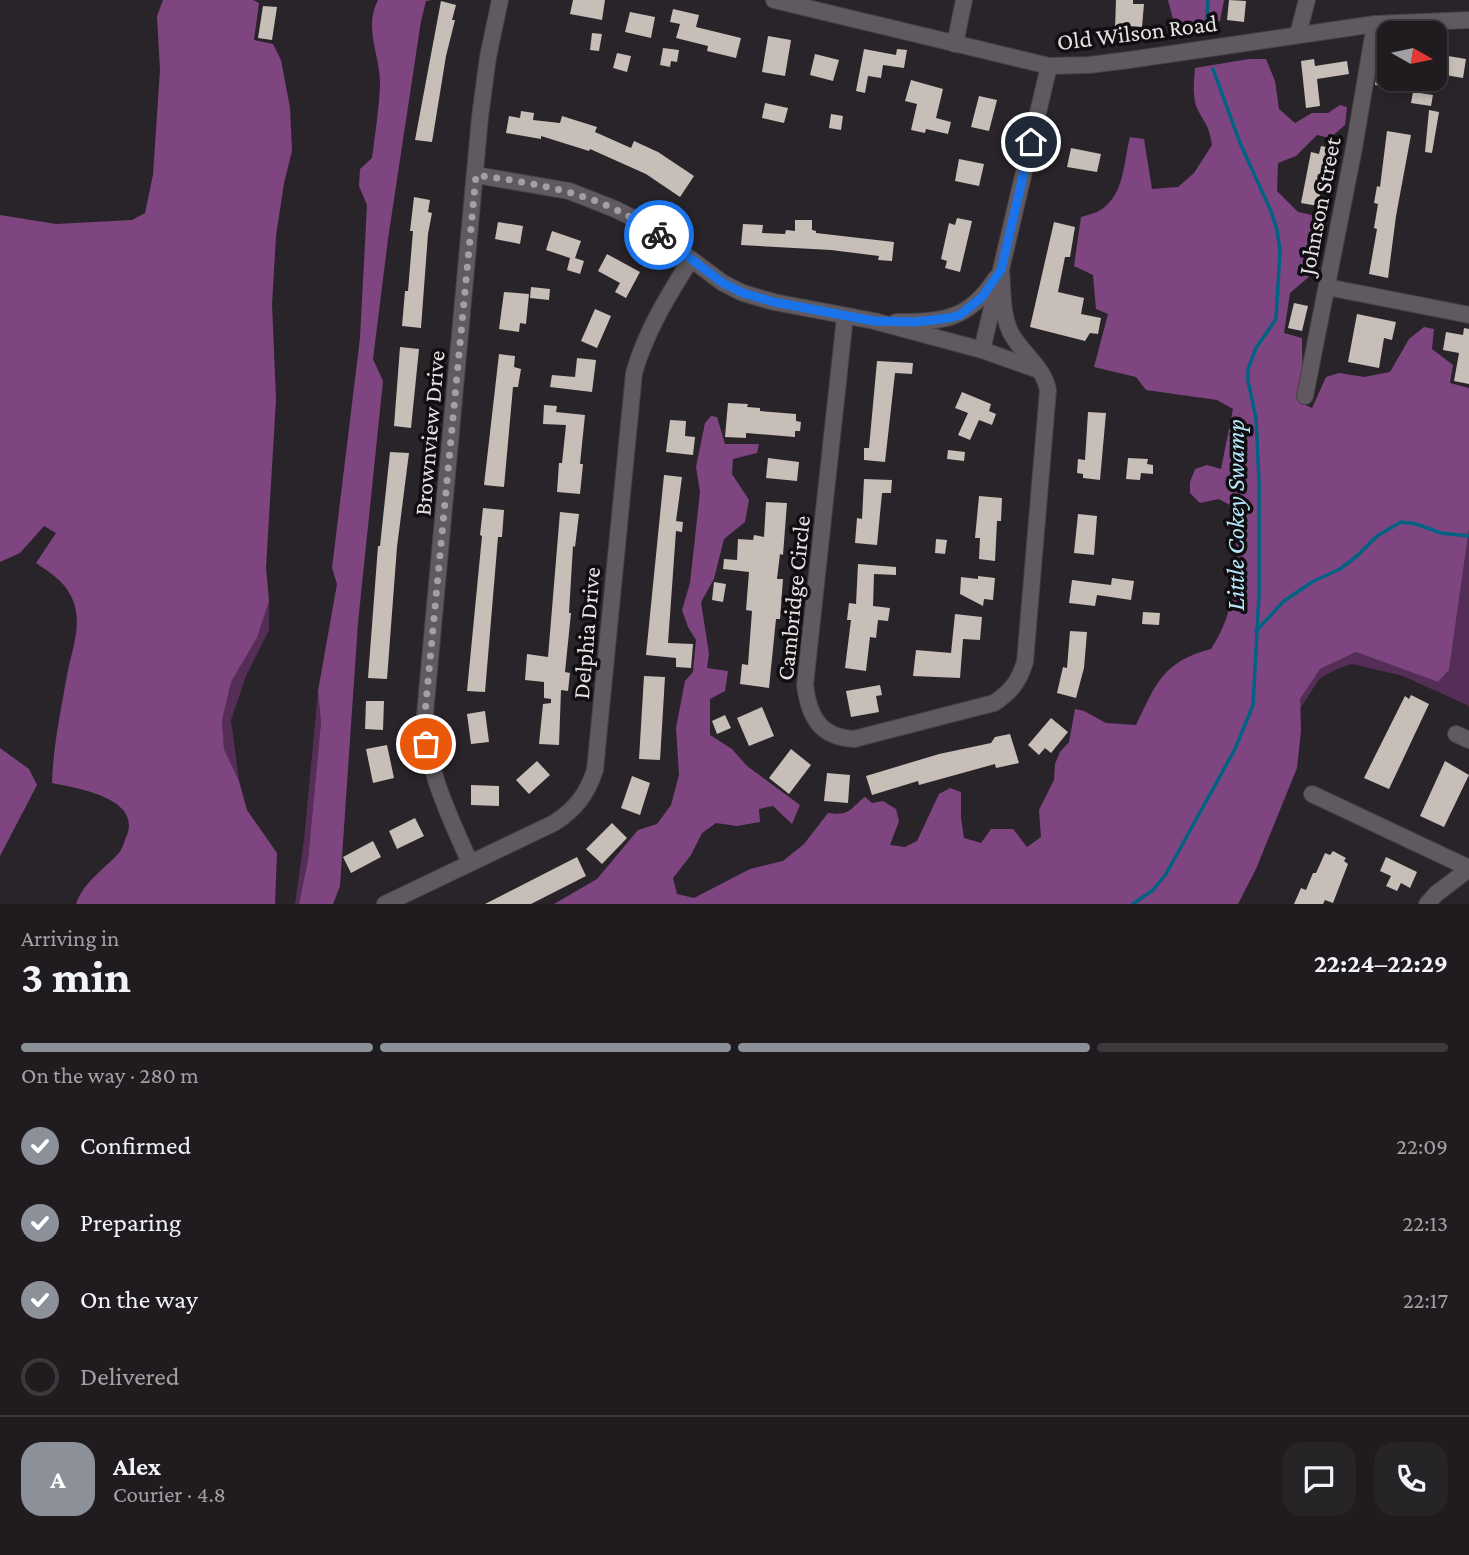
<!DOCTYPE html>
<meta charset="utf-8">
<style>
body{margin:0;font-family:"Crimson Pro",serif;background:#272428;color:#f1f3f6;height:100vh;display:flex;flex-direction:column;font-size:26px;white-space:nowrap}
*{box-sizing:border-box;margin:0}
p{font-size:23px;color:#a1a1a4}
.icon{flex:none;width:38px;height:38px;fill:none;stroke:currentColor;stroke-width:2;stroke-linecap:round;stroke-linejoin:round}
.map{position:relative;height:904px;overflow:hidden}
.drawer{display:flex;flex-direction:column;background:#1f1b1f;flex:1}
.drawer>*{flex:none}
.needle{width:46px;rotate:99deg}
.fabs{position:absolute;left:1377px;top:21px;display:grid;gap:14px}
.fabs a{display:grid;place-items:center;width:70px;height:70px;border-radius:14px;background:#1f1b1f;box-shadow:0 4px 10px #0003,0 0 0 2px #3c393d;font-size:35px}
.pin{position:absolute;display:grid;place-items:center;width:60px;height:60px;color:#fff;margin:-30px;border:4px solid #fff;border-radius:50%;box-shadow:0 2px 7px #0007}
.courier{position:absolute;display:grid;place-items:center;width:70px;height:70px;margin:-35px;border:5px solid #1a73e8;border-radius:50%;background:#fff;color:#222;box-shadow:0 2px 9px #0007}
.headline em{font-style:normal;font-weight:700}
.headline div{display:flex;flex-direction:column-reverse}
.headline{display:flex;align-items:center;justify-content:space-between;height:119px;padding:0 21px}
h1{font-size:46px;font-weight:700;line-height:52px}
.bar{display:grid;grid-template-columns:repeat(4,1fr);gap:10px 7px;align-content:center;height:84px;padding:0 21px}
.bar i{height:9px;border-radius:5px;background:#3c393d}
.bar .on{background:#8c9099}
.bar p{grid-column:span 4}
.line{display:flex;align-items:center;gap:18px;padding:0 21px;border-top:2px solid #3c393d}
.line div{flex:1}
.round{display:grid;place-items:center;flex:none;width:74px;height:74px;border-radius:21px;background:#272428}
ol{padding:0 21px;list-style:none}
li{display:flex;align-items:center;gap:21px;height:77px}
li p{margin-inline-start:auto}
li .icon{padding:7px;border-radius:50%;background:#8c9099;color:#fff;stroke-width:4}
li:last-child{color:#a1a1a4}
li i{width:38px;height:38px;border:4px solid #3c393d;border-radius:50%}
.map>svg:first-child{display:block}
.green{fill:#552e57}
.forest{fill:#7f4581}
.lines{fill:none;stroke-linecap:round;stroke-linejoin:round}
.stream{stroke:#006383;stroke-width:3.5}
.building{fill:#c6beb7}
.minor-casing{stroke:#454045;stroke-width:18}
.minor{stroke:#605a60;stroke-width:16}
.done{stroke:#a39fa3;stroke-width:7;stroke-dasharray:0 12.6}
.route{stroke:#1a73e8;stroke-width:9}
.labels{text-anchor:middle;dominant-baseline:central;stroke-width:7;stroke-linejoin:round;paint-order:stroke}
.street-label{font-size:24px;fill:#e5e1e5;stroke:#100e10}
.water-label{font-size:26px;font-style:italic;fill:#b7e7fd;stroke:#100e10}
</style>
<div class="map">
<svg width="1469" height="904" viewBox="0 0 1469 904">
<rect width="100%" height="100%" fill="#292429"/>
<!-- green -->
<g class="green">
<polygon points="1469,529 1469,706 1403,676 1352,664 1339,668 1319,679 1300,709 1300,699 1320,669 1356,652 1438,682 1449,670"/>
<polygon points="269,601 269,630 246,676 231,720 239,781 224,749 222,721 231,682 257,638"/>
<polygon points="318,691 321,722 308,860 299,904 295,904 304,840"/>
</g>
<!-- forest -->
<g class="forest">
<path d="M 163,0 L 253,0 L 259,3 L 254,40 L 273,44 L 281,60 L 290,108 L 292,151 L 284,183 L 276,236 L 272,304 L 276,399 L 266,568 L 269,601 L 257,638 L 231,682 L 222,721 L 224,749 L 239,781 L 247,810 L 277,853 L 275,904 L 76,904 C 83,883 103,870 118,854 C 123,849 124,841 127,835 C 141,798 77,788 52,783 C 53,747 61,710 67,675 C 72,649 84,621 71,596 C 64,581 49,572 36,563 L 56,533 L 44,526 L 20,553 L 0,562 L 0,215 L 56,224 L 132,220 L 145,213 L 153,175 L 160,70 L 157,16 Z"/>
<path d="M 378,0 L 432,0 L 426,1 L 421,21 L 388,239 L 373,359 L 383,381 L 358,623 L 340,886 L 333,904 L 299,904 L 308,860 L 321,722 L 318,691 L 337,584 L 332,568 L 360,338 L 367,205 L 359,186 L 360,169 L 372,158 C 375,134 379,110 380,86 C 381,56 363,29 378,0 Z"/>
<polygon points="1168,0 1224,0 1220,21 1176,31"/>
<path d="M 1249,59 L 1266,59 L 1275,81 L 1279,109 L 1295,123 L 1312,113 L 1328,113 L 1340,105 L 1347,107 L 1345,125 L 1330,138 L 1317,135 L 1296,156 L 1278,163 L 1277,191 L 1298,212 L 1317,216 L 1318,259 L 1311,275 L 1290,293 L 1284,333 L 1302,338 L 1303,404 L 1312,408 L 1326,377 L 1339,373 L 1364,377 L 1390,372 L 1409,339 L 1424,327 L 1434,329 L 1432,349 L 1453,365 L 1450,383 L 1469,388 L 1469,529 L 1449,670 L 1438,682 L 1356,652 L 1320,669 L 1300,699 L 1301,731 L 1297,768 L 1256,869 L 1238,904 L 554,904 L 597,879 L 638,830 L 657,824 L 671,805 L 679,775 L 676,728 L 685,681 L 693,672 L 696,640 L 688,627 L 682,610 L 690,583 L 700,492 L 696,467 L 705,423 L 711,416 L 717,417 L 725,444 L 759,444 L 757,453 L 733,459 L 732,474 L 749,500 L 745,522 L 724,539 L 714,579 L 701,602 L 709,654 L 707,668 L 728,671 L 725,691 L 710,699 L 710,735 L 732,749 L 747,766 L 800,805 L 792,824 L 773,806 L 759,809 L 760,822 L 737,826 L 716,823 L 702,833 L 691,855 L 673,878 L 677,894 L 694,898 L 750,869 L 783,861 L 804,844 L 828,813 C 851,816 849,809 865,797 L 872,803 L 883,801 L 896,809 L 899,821 L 890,845 L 905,847 L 917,841 L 939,794 L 950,788 L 961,792 L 961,818 L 964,838 L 981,843 L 991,829 L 1013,829 L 1027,847 L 1041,837 L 1039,810 L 1054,780 L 1055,764 L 1060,752 L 1069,742 L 1075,709 L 1084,711 L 1106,723 L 1136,725 C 1156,684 1162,662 1211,649 C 1238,609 1240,554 1233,507 L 1219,499 L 1200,503 L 1190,493 L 1190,482 L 1195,469 L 1207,465 L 1221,469 L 1233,409 L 1217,400 L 1146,390 L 1136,377 L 1094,367 L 1108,314 L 1096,309 L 1093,275 L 1074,266 L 1081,217 C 1087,215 1092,214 1097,212 C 1125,198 1123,163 1130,137 L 1144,139 L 1152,189 L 1178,187 L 1194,173 L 1212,145 C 1209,124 1205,125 1197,108 C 1192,96 1194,81 1195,68 Z"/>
<polygon points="0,748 29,769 37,785 0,856"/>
</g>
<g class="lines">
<!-- stream -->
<g class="stream">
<polyline points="1206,28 1208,0"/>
<polyline points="1256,631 1284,601 1312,582 1340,569 1357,556 1377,536 1401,522 1416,524 1441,533 1469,536"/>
<polyline points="1133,904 1153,890 1166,874 1235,749 1253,705 1259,595 1259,482 1256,418 1248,381 1248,369 1256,348 1276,319 1280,250 1277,230 1271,211 1240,143 1213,69"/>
</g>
</g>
<!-- building -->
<g class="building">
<polygon points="573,0 605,0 602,20 570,14"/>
<polygon points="1116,0 1133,0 1133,4 1144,4 1142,27 1129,26 1129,31 1115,30"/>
<polygon points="1229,0 1246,1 1244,22 1227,20"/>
<polygon points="441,1 456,5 452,20 455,20 446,56 432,142 415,140"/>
<polygon points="263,6 277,7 272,40 258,38"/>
<polygon points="673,9 699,15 696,27 741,38 736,58 707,51 708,46 676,38 680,24 670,22"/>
<polygon points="630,12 655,17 651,38 625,32"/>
<polygon points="592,33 602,34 599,51 590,50"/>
<polygon points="768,36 791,40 785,76 762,72"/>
<polygon points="663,48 679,50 677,62 671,61 670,67 660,65"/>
<polygon points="864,49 896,55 897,49 907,50 904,68 883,65 881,78 868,76 865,93 856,91"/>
<polygon points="617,53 631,56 627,72 613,68"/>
<polygon points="815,54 839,60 833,81 810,75"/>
<polygon points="1448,56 1466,59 1463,78 1445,75"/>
<polygon points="1314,59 1315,66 1347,61 1349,74 1317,79 1320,106 1306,108 1301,61"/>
<polygon points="1376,79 1407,79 1405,89 1375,85"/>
<polygon points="911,80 943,89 936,118 951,122 948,134 926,129 925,133 911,130 917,104 905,101"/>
<polygon points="1413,92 1433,95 1431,106 1411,103"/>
<polygon points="979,96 997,100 989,131 971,127"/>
<polygon points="765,103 788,108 784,123 762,118"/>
<polygon points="1429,110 1439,112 1432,153 1425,152"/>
<polygon points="521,111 534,113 533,120 560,123 562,116 597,127 595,132 631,148 634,141 658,152 694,176 680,197 646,174 590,149 589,151 541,136 541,139 506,133 509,116 520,118"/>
<polygon points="831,114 843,116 841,130 829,128"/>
<polygon points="1387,131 1411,135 1396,216 1388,278 1369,274 1377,229 1374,228 1378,204 1374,203 1377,186 1380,187"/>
<polygon points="1321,146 1335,149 1331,168 1325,166 1318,206 1301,203 1311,152 1319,154"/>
<polygon points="1071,148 1101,154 1097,172 1067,167"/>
<polygon points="959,159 984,164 979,186 955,181"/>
<polygon points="414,197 430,200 428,212 432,213 428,234 421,328 402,326 405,291 408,291 413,231 410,231"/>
<polygon points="957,218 972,221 960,272 945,268 947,261 941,259 949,223 955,225"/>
<polygon points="795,220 812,220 812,230 816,231 816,233 894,242 892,261 878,260 879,256 831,250 741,245 743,224 763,225 762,233 785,234 786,230 795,231"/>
<polygon points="498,222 523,226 520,244 495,239"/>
<polygon points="1054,222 1075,227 1070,257 1065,257 1058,292 1084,298 1081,314 1101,318 1098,334 1090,333 1085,341 1030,327"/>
<polygon points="552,231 581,241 575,258 584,261 580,274 567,270 570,258 546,250"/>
<polygon points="607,254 640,272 626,298 615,292 620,283 598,271"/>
<polygon points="531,287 550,289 549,300 530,298"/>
<polygon points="504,292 529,294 526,324 520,323 519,332 499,329"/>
<polygon points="1294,303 1308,306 1302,331 1288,328"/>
<polygon points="595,309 611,316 597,348 581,341"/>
<polygon points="1357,314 1396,322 1392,340 1384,338 1379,368 1348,362"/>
<polygon points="1464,328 1469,329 1469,384 1454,381 1459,353 1443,350 1446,332 1463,335"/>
<polygon points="400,347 419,349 411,428 394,426"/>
<polygon points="499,354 515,356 514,367 521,369 518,387 513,387 504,487 484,485"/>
<polygon points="577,358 596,360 592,392 550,387 552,375 575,377"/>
<polygon points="877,361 913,363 912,374 895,373 885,462 864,460 864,448 869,448"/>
<polygon points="962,392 991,404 989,411 996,414 992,425 979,420 970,440 958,435 968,413 955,408"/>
<polygon points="728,403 748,404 747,407 760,408 760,411 796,414 796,421 801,422 800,431 795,431 795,437 746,433 746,438 725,437"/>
<polygon points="544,405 557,406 556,412 585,415 580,464 583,464 580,494 557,492 559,463 562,463 566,425 543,424"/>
<polygon points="1088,412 1106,413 1100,480 1083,478 1083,474 1077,473 1078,459 1085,460"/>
<polygon points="670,420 686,421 685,436 695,437 693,455 666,452"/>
<polygon points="948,450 965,452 964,461 947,459"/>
<polygon points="390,452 409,453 397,547 387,679 368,678 378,546 380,546"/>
<polygon points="768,458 799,462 797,481 766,478"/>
<polygon points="1128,458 1148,459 1147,464 1153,465 1153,474 1141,473 1140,480 1126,479"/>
<polygon points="664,475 682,477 676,521 683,522 682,532 676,531 668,643 693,644 691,668 676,667 676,658 646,655"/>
<polygon points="864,479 892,480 891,493 882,493 877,545 855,543 857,518 862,519"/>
<polygon points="979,496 1002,498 1001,521 997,521 995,561 979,559 980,538 975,538"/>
<polygon points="766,502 787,503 783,555 780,554 777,579 783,579 780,619 776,619 769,688 740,684 742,664 748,665 752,611 746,610 749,572 723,569 724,559 737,560 738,539 753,540 754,535 764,537"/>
<polygon points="483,508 504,510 502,537 498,537 485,692 467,691 482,536 480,535"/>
<polygon points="560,512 579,514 575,547 573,546 569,613 571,613 565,672 570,673 568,691 561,690 559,745 539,744 543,704 551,703 551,699 544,698 544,682 525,680 527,654 548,657"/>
<polygon points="1078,514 1097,516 1094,555 1074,553"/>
<polygon points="936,539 947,540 945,554 935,553"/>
<polygon points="858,564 896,567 896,575 874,574 873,606 890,608 888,621 878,620 876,638 870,637 866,671 845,668 851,620 847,620 849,603 856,604"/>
<polygon points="978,576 995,578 993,600 984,599 983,606 960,594 961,577 978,579"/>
<polygon points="1112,578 1134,581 1131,600 1097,595 1095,606 1069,603 1072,580 1111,585"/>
<polygon points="714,582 726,584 723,602 712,600"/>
<polygon points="1143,612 1160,613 1159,625 1142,624"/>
<polygon points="955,614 982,617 980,640 963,639 960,678 913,676 916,650 951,653"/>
<polygon points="1070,631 1087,632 1084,668 1076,698 1057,693 1063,667 1067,668"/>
<polygon points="644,676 665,677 660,760 639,759"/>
<polygon points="880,685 882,695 876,696 879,712 851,717 846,691"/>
<polygon points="1411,695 1429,704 1389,789 1364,778 1405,696 1409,699"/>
<polygon points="366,701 384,701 383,730 365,729"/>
<polygon points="762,707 774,736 749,746 737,718"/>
<polygon points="485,711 489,742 471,744 467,714"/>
<polygon points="725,715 731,728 717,734 712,721"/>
<polygon points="1051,718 1068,732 1051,753 1045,748 1039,755 1028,745"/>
<polygon points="1010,734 1019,763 996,768 995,764 919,785 918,781 872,795 866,776 939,754 991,743 995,737"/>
<polygon points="387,745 394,778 373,783 366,749"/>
<polygon points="791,749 811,765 789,794 769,778"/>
<polygon points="537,761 550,775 529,794 516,780"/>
<polygon points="1445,761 1469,775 1444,827 1420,816"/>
<polygon points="827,773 850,775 848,803 824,801"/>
<polygon points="632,776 650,783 640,815 621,808"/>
<polygon points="471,785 499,786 499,806 471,805"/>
<polygon points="415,818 424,836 397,849 389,831"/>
<polygon points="612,823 627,838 602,864 586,849"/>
<polygon points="373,841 381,857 351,873 343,857"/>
<polygon points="1333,851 1346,858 1344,861 1348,864 1333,903 1325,900 1323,904 1294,904 1301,888 1306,890 1313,873 1316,873 1325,853 1330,855"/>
<polygon points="577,857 586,876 531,904 485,904"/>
<polygon points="1386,857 1417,872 1410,888 1401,883 1397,891 1386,886 1391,876 1380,871"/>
</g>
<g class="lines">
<defs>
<g id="minor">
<polyline points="774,0 1049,66 1089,65 1129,60 1375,24 1469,20"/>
<polyline points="1298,34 1307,0"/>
<polyline points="955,44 964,0"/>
<polyline points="476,175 569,191 615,209 641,222 723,283 743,293 774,302 874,321 982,350 1036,369"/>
<polyline points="1327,287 1469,315"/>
<path d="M 845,317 L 805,685 C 809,717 820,737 854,739 L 994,703 C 1012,691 1019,681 1025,662 L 1048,390 C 1044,368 1023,354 1012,335 C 1001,316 1003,290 1001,270"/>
<path d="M 896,322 C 943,322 969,320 996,278"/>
<polyline points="982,350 1049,66"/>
<polyline points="1305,396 1354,148 1375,24"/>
<polyline points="1456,734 1469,740"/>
<polyline points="1312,794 1469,868"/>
<path d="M 470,863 C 447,810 427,773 425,714 L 480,117 L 488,57 L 500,0"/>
<path d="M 385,904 L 554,823 C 576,809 587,794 595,770 L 634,373 C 646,331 668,296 691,259"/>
<polyline points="1427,904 1436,894 1469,869"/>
</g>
</defs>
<!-- minor casing -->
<use href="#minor" class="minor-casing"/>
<!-- minor -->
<use href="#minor" class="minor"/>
</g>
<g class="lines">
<!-- done -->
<path class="done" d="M 426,744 L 425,713 L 476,175 C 547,185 599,193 659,235"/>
<!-- route -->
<polyline class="route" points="659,235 723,283 743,293 774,302 874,321 916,322 949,318 960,315 982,297 1001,270 1031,142"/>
</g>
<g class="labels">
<!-- street labels -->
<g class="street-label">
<text transform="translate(1137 32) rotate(-7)">Old Wilson Road</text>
<text transform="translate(1319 206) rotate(-79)">Johnson Street</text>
<text transform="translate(429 433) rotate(-85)">Brownview Drive</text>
<text transform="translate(793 598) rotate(-84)">Cambridge Circle</text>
<text transform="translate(586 633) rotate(-85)">Delphia Drive</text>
</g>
<!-- water labels -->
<g class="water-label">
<text transform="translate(1235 515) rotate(-90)">Little Cokey Swamp</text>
</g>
</g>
</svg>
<div class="fabs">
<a><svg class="needle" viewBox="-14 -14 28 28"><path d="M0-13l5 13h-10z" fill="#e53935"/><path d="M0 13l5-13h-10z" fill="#a1a1a4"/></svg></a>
</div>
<div class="pin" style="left:426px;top:744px;background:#ea580c"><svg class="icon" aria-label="bag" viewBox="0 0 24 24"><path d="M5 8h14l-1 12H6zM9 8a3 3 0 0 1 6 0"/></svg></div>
<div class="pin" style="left:1031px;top:142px;background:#1f2937"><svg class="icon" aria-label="home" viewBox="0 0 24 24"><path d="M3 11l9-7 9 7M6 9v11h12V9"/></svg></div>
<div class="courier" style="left:659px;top:235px"><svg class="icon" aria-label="bike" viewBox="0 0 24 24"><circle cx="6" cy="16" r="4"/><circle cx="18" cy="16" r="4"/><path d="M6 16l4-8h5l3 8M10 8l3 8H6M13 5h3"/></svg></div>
</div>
<section class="drawer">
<div class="headline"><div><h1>3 min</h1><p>Arriving in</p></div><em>22:24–22:29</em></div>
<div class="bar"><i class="on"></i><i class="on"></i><i class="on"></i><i></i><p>On the way · 280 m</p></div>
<ol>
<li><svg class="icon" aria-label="check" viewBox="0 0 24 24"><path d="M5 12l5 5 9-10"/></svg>Confirmed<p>22:09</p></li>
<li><svg class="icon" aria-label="check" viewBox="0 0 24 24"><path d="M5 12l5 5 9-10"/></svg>Preparing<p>22:13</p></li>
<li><svg class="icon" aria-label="check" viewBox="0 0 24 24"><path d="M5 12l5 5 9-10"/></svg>On the way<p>22:17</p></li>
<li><i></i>Delivered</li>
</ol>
<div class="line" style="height:126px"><b class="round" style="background:#8c9099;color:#fff">A</b><div><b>Alex</b><p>Courier · 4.8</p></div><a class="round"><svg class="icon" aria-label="chat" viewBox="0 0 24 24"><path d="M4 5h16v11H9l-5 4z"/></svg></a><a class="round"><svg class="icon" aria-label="phone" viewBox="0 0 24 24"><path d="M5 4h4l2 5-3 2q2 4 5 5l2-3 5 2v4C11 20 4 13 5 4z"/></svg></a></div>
</section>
